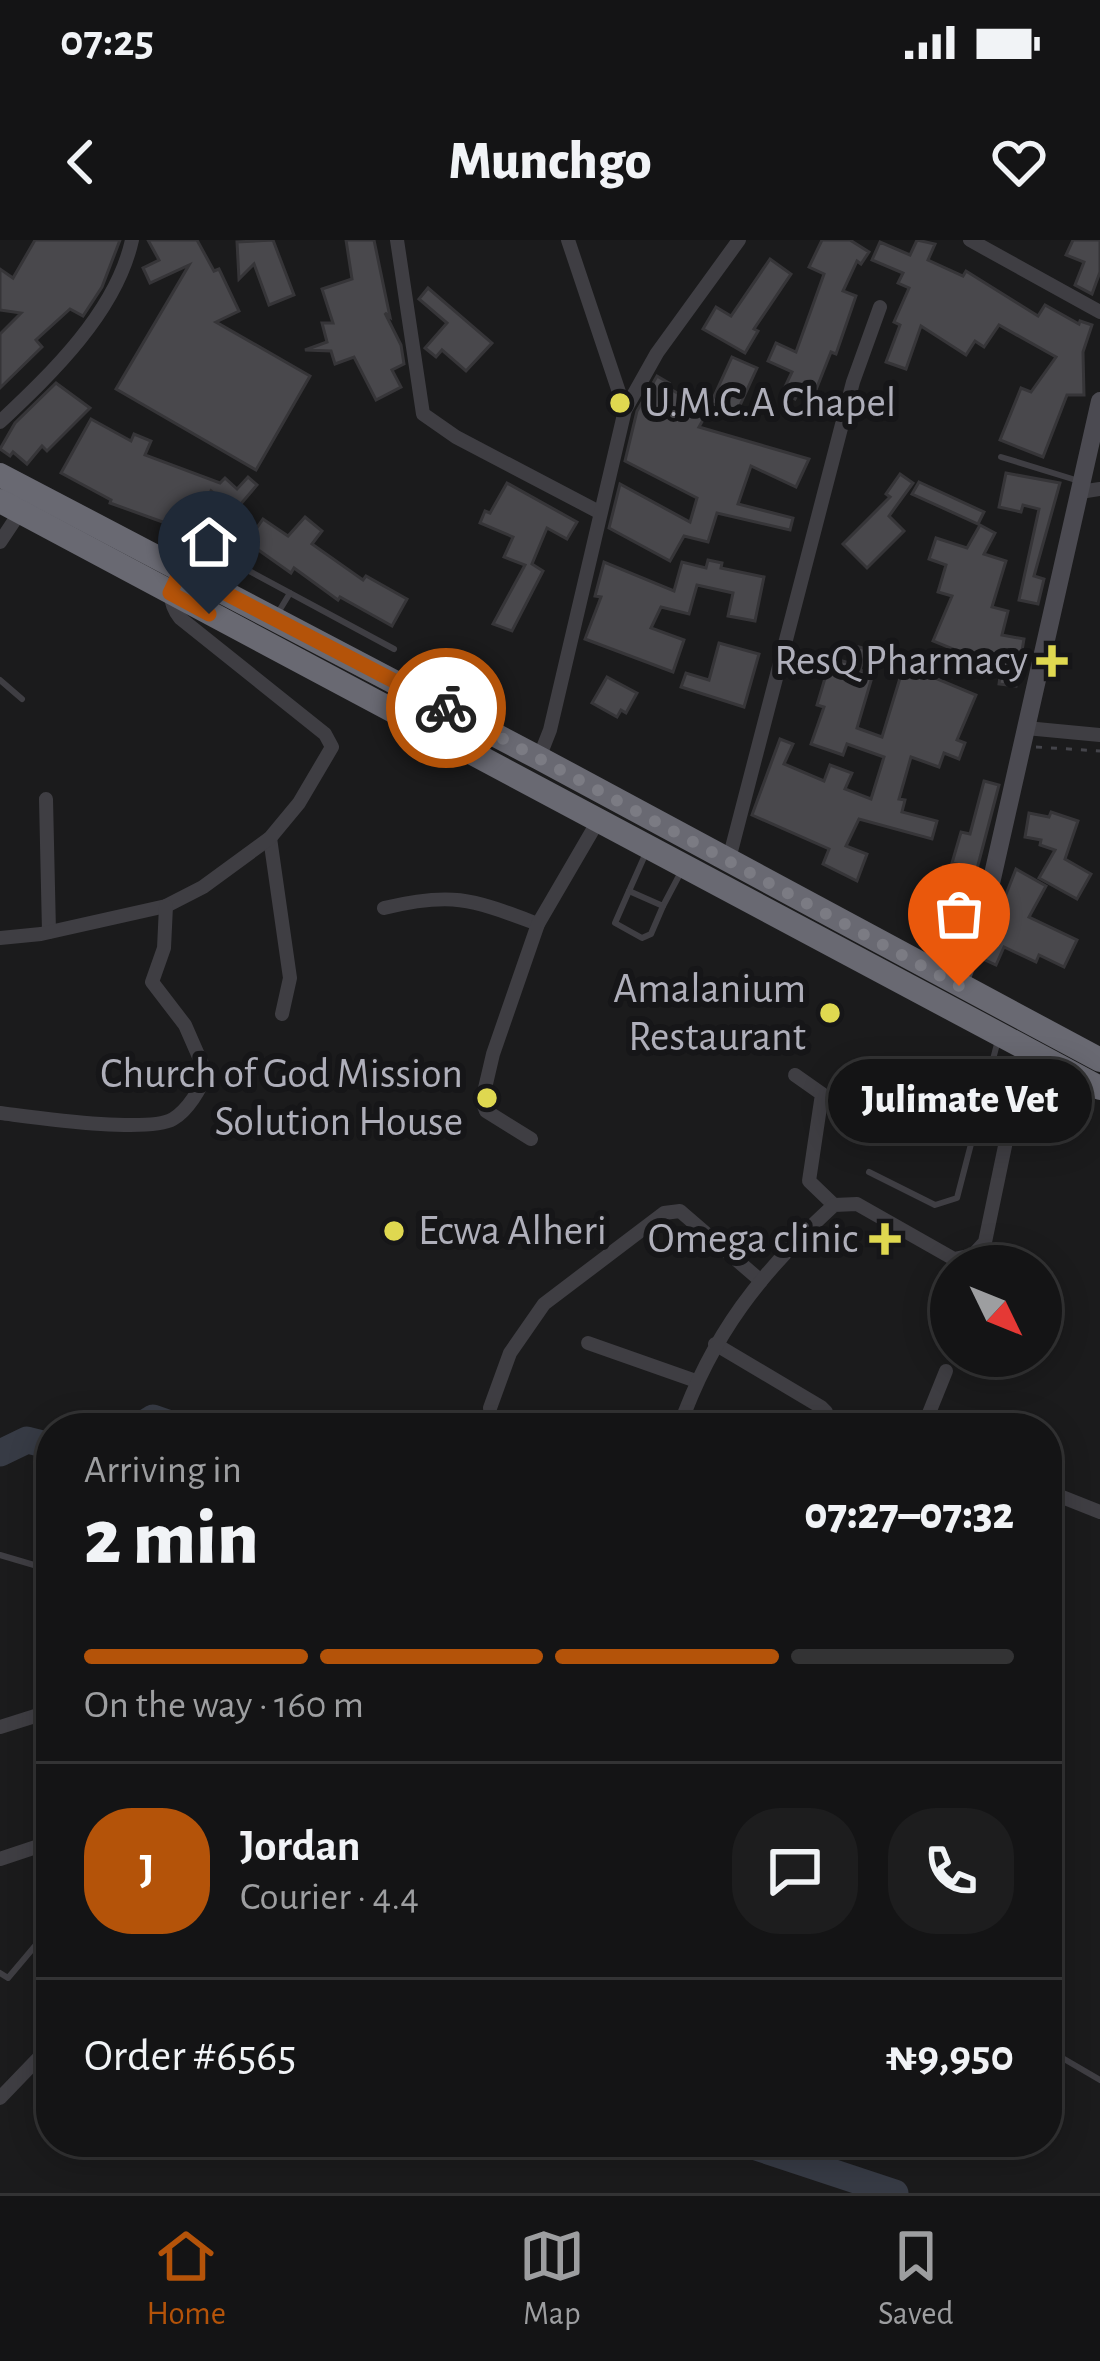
<!DOCTYPE html>
<meta charset="utf-8">
<style>
body{margin:0;font-family:"Alegreya Sans",sans-serif;background:#1d1d1e;color:#f1f3f6;height:100vh;display:flex;flex-direction:column;font-size:45px;white-space:nowrap}
*{box-sizing:border-box;margin:0}
p{font-size:39px;color:#9d9ea0}
.icon{flex:none;width:66px;height:66px;fill:none;stroke:currentColor;stroke-width:2;stroke-linecap:round;stroke-linejoin:round}
.map{position:relative;flex:1;overflow:hidden}
.details{position:absolute;left:36px;top:1173px;width:1026px;height:744px;display:flex;flex-direction:column;background:#141415;border-radius:48px;box-shadow:0 6px 30px #0003,0 0 0 3px #333334}
.details>*{flex:none}
.needle{width:78px;rotate:133deg}
.buttons{position:absolute;left:930px;top:1005px;display:grid;gap:24px}
.buttons a{display:grid;place-items:center;width:132px;height:132px;border-radius:50%;background:#141415;box-shadow:0 6px 30px #0003,0 0 0 3px #333334;font-size:60px}
.pin{position:absolute;display:grid;place-items:center;width:102px;height:102px;color:#fff;margin:-123px -51px;border-radius:50% 50% 50% 0;rotate:-45deg;box-shadow:0 0 12px #0007}
.pin .icon{rotate:45deg}
.courier{position:absolute;display:grid;place-items:center;width:120px;height:120px;margin:-60px;border:9px solid #b45309;border-radius:50%;background:#fff;color:#222;box-shadow:0 3px 15px #0007}
.bubble{position:absolute;height:84px;border-radius:42px;background:#141415;box-shadow:0 6px 30px #0003,0 0 0 3px #333334;font-size:39px;font-weight:800;line-height:84px;text-align:center}
.overview em{font-style:normal;font-weight:800}
.overview div{display:flex;flex-direction:column-reverse}
.overview{display:flex;align-items:center;justify-content:space-between;height:204px;padding:0 48px}
h1{font-size:78px;font-weight:800;line-height:90px}
.bar{display:grid;grid-template-columns:repeat(4,1fr);gap:18px 12px;align-content:center;height:144px;padding:0 48px}
.bar i{height:15px;border-radius:9px;background:#333334}
.bar .on{background:#b45309}
.bar p{grid-column:span 4}
.line{display:flex;align-items:center;gap:30px;padding:0 48px;border-top:3px solid #333334}
.line div{flex:1}
.round{display:grid;place-items:center;flex:none;width:126px;height:126px;border-radius:48px;background:#1d1d1e}
.status{display:flex;justify-content:space-between;align-items:center;height:84px;padding:0 60px;background:#141415;direction:ltr}
.status svg{height:33px;fill:currentColor}
header{display:flex;justify-content:space-between;align-items:center;height:156px;padding:0 48px;background:#141415;font-size:54px;font-weight:800}
.dock{display:flex;justify-content:space-around;align-items:center;height:168px;border-top:3px solid #333334;background:#141415;font-size:33px;color:#9d9ea0}
.dock a{display:grid;justify-items:center;gap:6px}
.dock .on{color:#b45309}
.map>svg:first-child{display:block}
.lines{fill:none;stroke-linecap:round;stroke-linejoin:round}
.river{stroke:#373b45;stroke-width:27}
.building{fill:#49484c;stroke:#363538;stroke-width:3}
.path{stroke:#44444a;stroke-width:3;stroke-dasharray:6 9;stroke-linecap:butt}
.lane{stroke:#3f3e43;stroke-width:6}
.street{stroke:#3f3e43;stroke-width:14}
.secondary{stroke:#4b4a51;stroke-width:18}
.highway{stroke:#696972;stroke-width:24}
.done{stroke:#7b7b83;stroke-width:12;stroke-dasharray:0 21.6}
.route{stroke:#b45309;stroke-width:15}
.poi-dot{fill:#dfd850;stroke:#161618;stroke-width:4.5}
.labels{text-anchor:middle;dominant-baseline:central;stroke-width:12;stroke-linejoin:round;paint-order:stroke}
.poi-label{font-size:42px;fill:#afafba;stroke:#161618;text-anchor:end}
</style>
<div class="status"><b>07:25</b><svg viewBox="0 0 49 12"><path d="M0 12V9h3v3zM5 12V6h3v6zM10 12V3h3v9zM15 12V0h3v12zM26 1h20v11H26zM47 4h2v5h-2z"/></svg></div>
<header><svg class="icon" aria-label="back" viewBox="0 0 24 24"><path d="M15 5l-7 7 7 7"/></svg>Munchgo<svg class="icon" aria-label="heart" viewBox="0 0 24 24"><path d="M12 20l-8-8c-3-5 5-10 8-4 3-6 11-1 8 4z"/></svg></header>
<div class="map">
<svg width="1100" height="1953" viewBox="0 0 1100 1953">
<rect width="100%" height="100%" fill="#1b1b1c"/>
<g class="lines">
<!-- river -->
<g class="river">
<polyline points="137,1188 153,1178 182,1188"/>
<polyline points="0,1213 27,1200 51,1206"/>
<polyline points="741,1902 895,1953"/>
</g>
</g>
<!-- building -->
<g class="building">
<polygon points="35,0 120,0 102,47 83,76 70,69 36,100 42,107 0,148 0,94 21,73 0,70 0,29 13,38"/>
<polygon points="148,0 197,0 214,31 219,29 239,71 216,82 310,136 256,230 116,149 189,25 150,43 143,28 159,20"/>
<polygon points="273,0 294,55 269,65 254,24 239,39 237,2"/>
<polygon points="346,0 374,0 390,77 385,73 401,105 404,124 392,130 401,147 376,160 354,117 335,124 331,111 305,110 327,102 322,83 333,83 322,49 352,39"/>
<polygon points="822,0 850,0 869,12 861,24 857,21 843,51 856,56 836,114 831,112 812,160 798,153 795,159 782,153 792,132 768,121 776,103 796,112 824,34 809,27"/>
<polygon points="917,0 935,4 928,20 963,36 966,31 1038,76 1045,65 1079,84 1080,81 1092,85 1083,112 1084,155 1067,155 1043,217 1000,200 1021,148 1031,152 1056,117 999,85 984,107 975,101 966,115 921,86 906,129 886,122 900,85 894,82 909,48 898,43 903,33 872,20 880,2 910,15"/>
<polygon points="1073,0 1100,0 1100,32 1092,54 1075,45 1084,22 1066,15"/>
<polygon points="770,19 791,34 754,89 758,91 745,113 703,89 716,67 731,76"/>
<polygon points="428,48 492,103 466,131 442,110 436,117 425,108 447,83 419,59"/>
<polygon points="732,117 757,128 736,174 711,163"/>
<polygon points="657,136 669,143 667,147 708,171 699,187 809,219 796,247 751,226 738,264 793,278 790,290 717,273 708,302 684,296 670,321 609,288 620,244 690,282 697,258 625,221 637,171"/>
<polygon points="56,143 90,168 47,211 42,206 27,224 13,212 10,216 0,209 15,183"/>
<polygon points="91,179 131,201 134,194 151,201 145,215 220,243 225,238 237,249 248,237 257,245 234,272 211,251 182,304 166,297 171,285 110,263 111,260 61,233"/>
<polygon points="1006,233 1060,243 1034,336 1044,339 1038,364 1019,360 1039,269 1023,265 1021,272 999,267"/>
<polygon points="900,234 913,243 889,276 904,291 867,328 843,304 890,257 886,254"/>
<polygon points="919,242 984,272 978,284 912,254"/>
<polygon points="507,243 577,282 567,299 547,288 532,324 543,331 512,391 493,384 525,325 504,317 513,297 480,283 485,271 490,273"/>
<polygon points="305,277 322,291 312,304 363,340 366,336 407,359 392,386 340,357 338,360 294,328 291,333 247,302 263,279 288,296"/>
<polygon points="980,285 995,293 984,314 1006,321 992,367 1008,371 1002,395 1024,399 1016,446 999,444 1000,437 959,423 963,413 933,401 952,356 938,352 946,325 929,319 936,298 967,308"/>
<polygon points="708,320 722,323 721,328 764,337 755,381 728,376 733,353 697,345 689,374 661,367 651,388 684,400 673,432 585,399 601,357 595,356 604,322 674,351 682,322 706,328"/>
<polygon points="719,403 759,414 744,467 681,447 686,433 709,440"/>
<polygon points="855,406 867,409 860,430 873,434 857,488 882,497 904,425 976,455 957,500 965,503 959,519 944,513 939,527 911,517 899,559 905,560 902,572 937,581 932,599 859,579 846,606 867,614 857,641 823,624 829,609 752,575 780,499 793,504 784,524 824,541 830,525 852,533 845,549 871,559 884,517 847,504 843,515 811,504 824,467 817,465 831,418 850,423"/>
<polygon points="607,437 637,453 626,473 621,470 617,477 592,463"/>
<polygon points="984,541 999,545 977,629 952,623 961,592 970,594"/>
<polygon points="1051,572 1078,581 1065,619 1091,634 1077,659 1039,638 1055,610 1040,605 1041,600 1025,597 1029,573 1049,577"/>
<polygon points="1016,629 1046,646 1029,677 1077,700 1064,727 1039,715 1036,722 1004,707 996,725 983,719 1005,675 999,672"/>
<polygon points="928,675 960,689 951,710 917,699"/>
</g>
<g class="lines">
<!-- path -->
<polyline class="path" points="1036,507 1100,511"/>
<!-- lane -->
<g class="lane">
<polyline points="1001,217 1079,241"/>
<polyline points="240,326 394,409"/>
<polyline points="276,376 290,353"/>
<polyline points="0,440 22,459"/>
<polyline points="645,615 629,651 663,666 682,630"/>
<polyline points="629,651 615,683 642,698 651,694 663,666"/>
<polyline points="869,932 935,965 957,958 998,800"/>
<polyline points="0,1315 51,1330"/>
<polyline points="42,1471 51,1407"/>
<polyline points="0,1733 8,1738 51,1687"/>
<polyline points="1047,1809 1100,1840"/>
</g>
<!-- street -->
<g class="street">
<polyline points="397,0 423,174 456,197 599,272"/>
<polyline points="568,0 625,170"/>
<polyline points="970,0 1100,72"/>
<path d="M 0,182 C 52,133 116,72 132,0"/>
<polyline points="1080,252 1100,249"/>
<polyline points="0,302 20,272"/>
<polyline points="1026,488 1100,495"/>
<polyline points="539,518 550,490 625,170 657,113 739,0"/>
<polyline points="46,559 49,692"/>
<polyline points="270,598 290,738 282,774"/>
<polyline points="729,619 853,142 880,67"/>
<path d="M 384,668 C 454,651 473,660 538,684"/>
<path d="M 0,698 L 41,694 L 166,666 L 203,647 L 270,598 L 299,563 L 332,507 L 325,494 L 180,378 C 166,360 171,350 181,330"/>
<polyline points="795,835 822,854 809,941 834,965"/>
<path d="M 0,873 C 33,877 147,894 173,879 C 187,871 201,849 206,833 L 185,785 L 152,742 L 164,708 L 166,666"/>
<polyline points="531,899 486,871 482,861 493,814 538,684 598,581"/>
<polyline points="588,1103 696,1141"/>
<polyline points="715,1104 821,1167 826,1172 824,1188"/>
<polyline points="490,1168 510,1113 544,1064 664,973 680,971 761,1041"/>
<path d="M 679,1188 C 712,1094 761,1032 834,965 L 857,964 L 954,1019 L 973,1015 L 985,1002 L 1025,810"/>
<polyline points="923,1188 946,1131"/>
<polyline points="1047,1251 1100,1272"/>
<polyline points="1047,1272 1054,1254"/>
<polyline points="0,1487 51,1471"/>
<polyline points="0,1619 51,1602"/>
<polyline points="0,1858 51,1805"/>
</g>
<!-- secondary -->
<polyline class="secondary" points="959,746 982,683 1100,161"/>
<!-- highway -->
<g class="highway">
<polyline points="0,235 539,518 1100,820"/>
<polyline points="0,261 1100,848"/>
</g>
</g>
<g class="lines">
<!-- done -->
<polyline class="done" points="446,468 959,746"/>
<!-- route -->
<polyline class="route" points="209,374 170,353 181,330 446,468"/>
</g>
<!-- markers -->
<g class="poi-dot">
<circle cx="620" cy="163" r="12"/>
<path d="M1046 403h12v12h12v12h-12v12h-12v-12h-12v-12h12z"/>
<circle cx="830" cy="773" r="12"/>
<circle cx="487" cy="858" r="12"/>
<circle cx="394" cy="991" r="12"/>
<path d="M879 981h12v12h12v12h-12v12h-12v-12h-12v-12h12z"/>
</g>
<g class="labels">
<!-- poi labels -->
<g class="poi-label">
<text x="644" y="163" text-anchor="start">U.M.C.A Chapel</text>
<text x="1028" y="421">ResQ Pharmacy</text>
<text x="806" y="749">Amalanium<tspan x="806" dy="48">Restaurant</tspan></text>
<text x="463" y="834">Church of God Mission<tspan x="463" dy="48">Solution House</tspan></text>
<text x="418" y="991" text-anchor="start">Ecwa Alheri</text>
<text x="858" y="999">Omega clinic</text>
</g>
</g>
</svg>
<div class="buttons">
<a><svg class="needle" viewBox="-14 -14 28 28"><path d="M0-13l5 13h-10z" fill="#e53935"/><path d="M0 13l5-13h-10z" fill="#9d9ea0"/></svg></a>
</div>
<div class="pin" style="left:959px;top:746px;background:#ea580c"><svg class="icon" aria-label="bag" viewBox="0 0 24 24"><path d="M5 8h14l-1 12H6zM9 8a3 3 0 0 1 6 0"/></svg></div>
<div class="pin" style="left:209px;top:374px;background:#1f2937"><svg class="icon" aria-label="home" viewBox="0 0 24 24"><path d="M3 11l9-7 9 7M6 9v11h12V9"/></svg></div>
<div class="courier" style="left:446px;top:468px"><svg class="icon" aria-label="bike" viewBox="0 0 24 24"><circle cx="6" cy="16" r="4"/><circle cx="18" cy="16" r="4"/><path d="M6 16l4-8h5l3 8M10 8l3 8H6M13 5h3"/></svg></div>
<div class="bubble" style="left:828px;top:819px;width:264px">Julimate Vet</div>
<section class="details">
<div class="overview"><div><h1>2 min</h1><p>Arriving in</p></div><em>07:27–07:32</em></div>
<div class="bar"><i class="on"></i><i class="on"></i><i class="on"></i><i></i><p>On the way · 160 m</p></div>
<div class="line" style="height:216px"><b class="round" style="background:#b45309;color:#fff">J</b><div><b>Jordan</b><p>Courier · 4.4</p></div><a class="round"><svg class="icon" aria-label="chat" viewBox="0 0 24 24"><path d="M4 5h16v11H9l-5 4z"/></svg></a><a class="round"><svg class="icon" aria-label="phone" viewBox="0 0 24 24"><path d="M5 4h4l2 5-3 2q2 4 5 5l2-3 5 2v4C11 20 4 13 5 4z"/></svg></a></div>
<div class="line" style="height:156px"><div>Order #6565</div><b>₦9,950</b></div>
</section>
</div>
<nav class="dock">
<a class="on"><svg class="icon" aria-label="home" viewBox="0 0 24 24"><path d="M3 11l9-7 9 7M6 9v11h12V9"/></svg>Home</a>
<a><svg class="icon" aria-label="map" viewBox="0 0 24 24"><path d="M3 6l6-2 6 2 6-2v14l-6 2-6-2-6 2zM9 4v14M15 6v14"/></svg>Map</a>
<a><svg class="icon" aria-label="saved" viewBox="0 0 24 24"><path d="M7 4h10v16l-5-4-5 4z"/></svg>Saved</a>
</nav>
